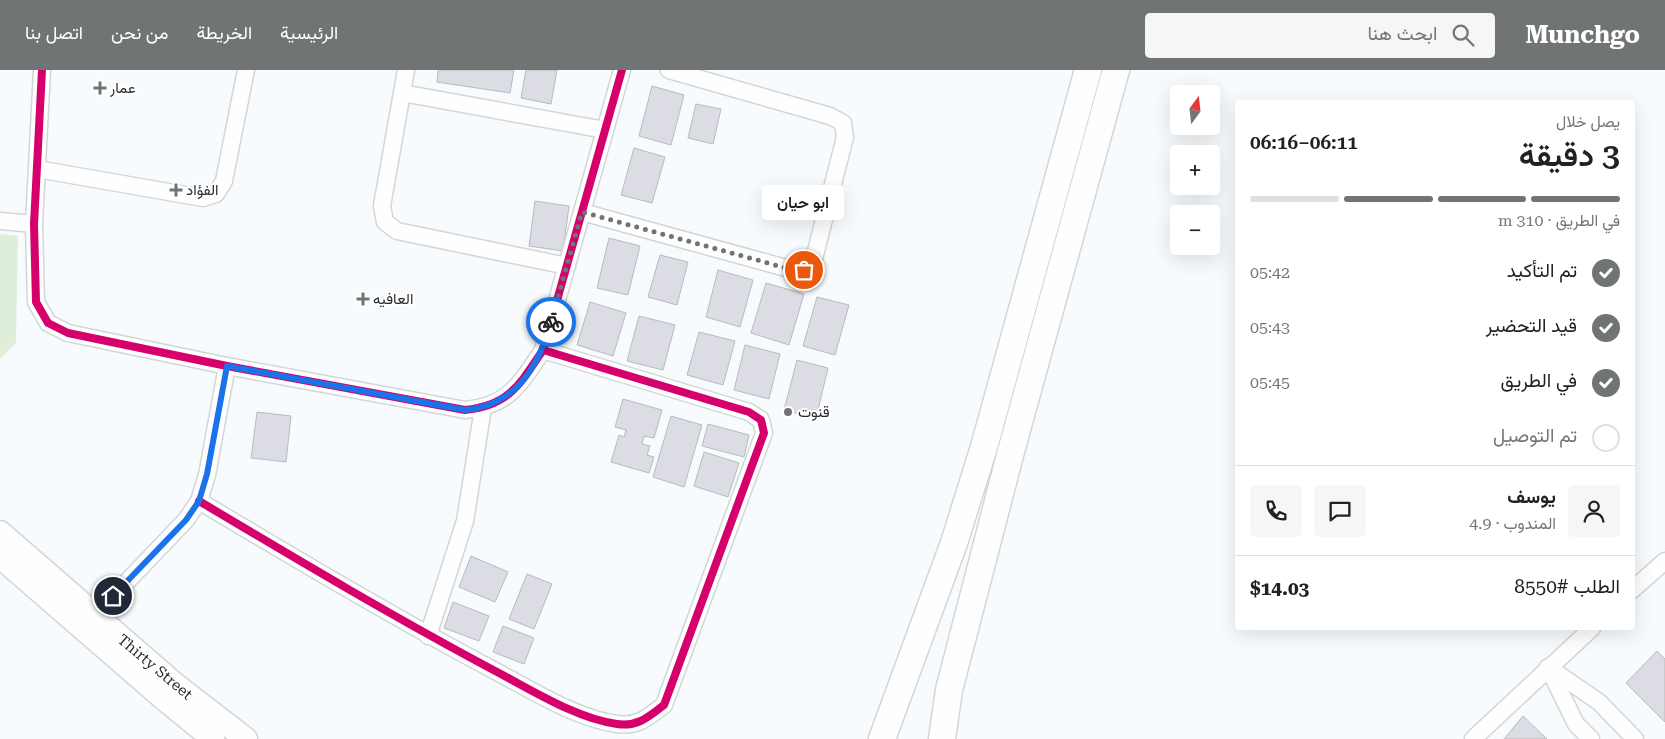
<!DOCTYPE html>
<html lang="ar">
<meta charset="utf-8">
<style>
body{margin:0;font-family:"Roboto Serif",Vazirmatn,serif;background:#f6f6f6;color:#202124;direction:rtl;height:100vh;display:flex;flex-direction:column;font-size:19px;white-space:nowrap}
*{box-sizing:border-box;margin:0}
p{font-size:16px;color:#757577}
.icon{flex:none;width:28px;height:28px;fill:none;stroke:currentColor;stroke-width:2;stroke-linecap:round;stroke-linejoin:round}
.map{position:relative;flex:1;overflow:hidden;direction:ltr}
.details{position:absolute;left:1235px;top:30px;width:400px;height:530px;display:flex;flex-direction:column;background:#fff;border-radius:5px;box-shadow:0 5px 20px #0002;direction:rtl}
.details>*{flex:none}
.needle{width:32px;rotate:15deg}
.controls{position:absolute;left:1170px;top:15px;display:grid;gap:10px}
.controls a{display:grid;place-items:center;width:50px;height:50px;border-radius:5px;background:#fff;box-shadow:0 5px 20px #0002;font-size:25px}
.pin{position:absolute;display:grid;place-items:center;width:42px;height:42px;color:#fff;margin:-21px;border:2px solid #fff;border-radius:50%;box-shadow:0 1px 5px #0007}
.courier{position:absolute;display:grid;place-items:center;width:50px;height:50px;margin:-25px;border:4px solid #1a73e8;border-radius:50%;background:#fff;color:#222;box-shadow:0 1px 6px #0007}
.bubble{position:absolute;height:35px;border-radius:5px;background:#fff;box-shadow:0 5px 20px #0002;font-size:16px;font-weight:600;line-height:35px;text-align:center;direction:rtl}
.head em{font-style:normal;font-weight:600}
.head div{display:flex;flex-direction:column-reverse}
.head{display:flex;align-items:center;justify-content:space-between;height:85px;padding:0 15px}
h1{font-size:32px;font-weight:600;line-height:38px}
.bar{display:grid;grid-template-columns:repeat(4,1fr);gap:8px 5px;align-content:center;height:60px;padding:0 15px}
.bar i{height:6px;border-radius:4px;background:#e0e0e0}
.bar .current{background:#717475}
.bar p{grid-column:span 4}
.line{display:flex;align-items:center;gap:12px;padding:0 15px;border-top:1px solid #e0e0e0}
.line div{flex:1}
.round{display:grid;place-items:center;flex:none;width:52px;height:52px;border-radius:5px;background:#f6f6f6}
ol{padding:0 15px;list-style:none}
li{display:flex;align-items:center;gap:15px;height:55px}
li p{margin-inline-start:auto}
li .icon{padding:5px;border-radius:50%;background:#717475;color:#fff;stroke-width:4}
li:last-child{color:#757577}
li i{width:28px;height:28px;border:2px solid #e0e0e0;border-radius:50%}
header{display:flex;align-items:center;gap:30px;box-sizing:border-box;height:70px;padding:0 25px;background:#717475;color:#fff}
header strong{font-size:24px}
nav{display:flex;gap:28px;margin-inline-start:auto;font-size:18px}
.search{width:350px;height:45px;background:#f6f6f6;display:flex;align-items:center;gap:12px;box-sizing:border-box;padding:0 18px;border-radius:5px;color:#757577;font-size:19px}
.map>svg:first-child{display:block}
.green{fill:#dfeddb}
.building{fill:#dcdce5;stroke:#b8babc}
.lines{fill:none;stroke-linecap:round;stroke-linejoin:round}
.minor-casing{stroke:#d3d6d7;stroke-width:19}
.secondary-casing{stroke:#d3d6d7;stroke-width:25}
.primary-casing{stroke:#d3d6d7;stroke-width:29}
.minor{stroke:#fefeff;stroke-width:16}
.secondary{stroke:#fefeff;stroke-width:22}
.primary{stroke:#fefeff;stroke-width:26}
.cycleway-casing{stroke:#fff;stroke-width:11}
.cycleway{stroke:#d6006c;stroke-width:8}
.done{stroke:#717475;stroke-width:5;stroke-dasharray:0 9}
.route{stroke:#1a73e8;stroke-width:6}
.poi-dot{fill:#717475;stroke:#fff;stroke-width:2}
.labels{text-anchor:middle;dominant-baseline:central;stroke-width:4;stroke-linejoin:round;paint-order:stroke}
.poi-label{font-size:15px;fill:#292b2c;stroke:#fff;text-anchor:start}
.street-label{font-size:15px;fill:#292b2c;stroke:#fff}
</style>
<header>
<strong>Munchgo</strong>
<div class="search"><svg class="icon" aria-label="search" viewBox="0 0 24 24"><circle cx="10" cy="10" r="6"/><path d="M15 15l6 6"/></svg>ابحث هنا</div>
<nav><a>الرئيسية</a><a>الخريطة</a><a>من نحن</a><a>اتصل بنا</a></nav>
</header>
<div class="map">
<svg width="1665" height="669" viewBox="0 0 1665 669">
<rect width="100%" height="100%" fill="#f8fbfd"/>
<!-- green -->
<polygon class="green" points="0,164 18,166 16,273 0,289"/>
<!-- building -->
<g class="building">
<polygon points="438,0 514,0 510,23 437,12"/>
<polygon points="526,0 557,0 551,34 521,28"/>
<polygon points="652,16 684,25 671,75 639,66"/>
<polygon points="696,34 721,39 713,74 688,68"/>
<polygon points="634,78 665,87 652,133 621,125"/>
<polygon points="535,131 569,136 563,181 529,176"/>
<polygon points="609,168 640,176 628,225 597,218"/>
<polygon points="660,185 688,192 677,235 648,227"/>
<polygon points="718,200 753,210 740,257 706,247"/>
<polygon points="766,213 804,224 789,275 751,263"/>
<polygon points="817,227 849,235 835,285 803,276"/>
<polygon points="590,232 626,243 613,286 577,275"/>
<polygon points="639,246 675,255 663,300 627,291"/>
<polygon points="699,262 735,271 723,315 687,305"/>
<polygon points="745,275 780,284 769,329 734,320"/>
<polygon points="797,290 828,298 816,348 784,340"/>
<polygon points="623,329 662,340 654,368 644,366 642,374 650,376 647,385 654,387 649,403 611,392 619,365 624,367 626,360 615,357"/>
<polygon points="257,342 291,346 286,392 251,388"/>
<polygon points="671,346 702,355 684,417 653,407"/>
<polygon points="708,354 749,365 744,387 702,376"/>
<polygon points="704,382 739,393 728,427 694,416"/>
<polygon points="471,486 508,502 495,532 459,517"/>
<polygon points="527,504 552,514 534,559 509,549"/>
<polygon points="453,532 489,546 479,571 444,558"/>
<polygon points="503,556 534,568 524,594 493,582"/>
<polygon points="1657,581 1665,589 1665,652 1626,613"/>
<polygon points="1523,646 1547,669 1504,669"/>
</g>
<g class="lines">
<defs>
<g id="minor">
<path d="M 42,0 L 34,154 L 36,232 L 48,253 L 68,263 L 227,296 L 465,340 C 509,336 520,314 543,280 L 622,0"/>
<polyline points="406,0 382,136 385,152 397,161 567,196"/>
<polyline points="402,23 605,60"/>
<polyline points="37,99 203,128 216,124 224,111 246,0"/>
<polyline points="582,142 786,198 804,200 814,189 845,67 843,53 830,46 669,0"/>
<polyline points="0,151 34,154"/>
<path d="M 199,431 C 298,490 397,549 499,603 C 533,621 578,649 617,654 C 638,657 648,647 664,635 L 764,363 L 761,350 L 749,342 L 543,280"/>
<polyline points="1632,520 1665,491"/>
<polyline points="95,545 186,450 199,431 207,405 227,296"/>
<polyline points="428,566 465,451 483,338"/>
<polyline points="1548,597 1599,632 1635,669"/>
<polyline points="1549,599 1576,654 1591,669"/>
<polyline points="1473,669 1592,558"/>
</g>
<g id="secondary">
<polyline points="0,462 176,615 246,669"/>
<polyline points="0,487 165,630 213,669"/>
</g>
<g id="primary">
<polyline points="882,669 954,473 984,377 1088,0"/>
<polyline points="942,669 949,620 1010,385 1116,0"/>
</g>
</defs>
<!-- minor casing -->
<use href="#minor" class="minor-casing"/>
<!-- secondary casing -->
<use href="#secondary" class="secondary-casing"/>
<!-- primary casing -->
<use href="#primary" class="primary-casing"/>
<!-- minor -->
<use href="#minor" class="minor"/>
<!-- secondary -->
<use href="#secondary" class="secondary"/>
<!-- primary -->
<use href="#primary" class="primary"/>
<defs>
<g id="cycleway">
<path d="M 42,0 L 34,154 L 36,232 L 48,253 L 68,263 L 227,296 L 465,340 C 509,336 520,314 543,280 L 622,0"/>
<path d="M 199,431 C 298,490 397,549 499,603 C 533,621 578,649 617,654 C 638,657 648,647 664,635 L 764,363 L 761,350 L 749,342 L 543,280"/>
</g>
</defs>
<!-- cycleway casing -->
<use href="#cycleway" class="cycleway-casing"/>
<!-- cycleway -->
<use href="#cycleway" class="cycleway"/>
</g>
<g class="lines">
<!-- done -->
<polyline class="done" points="551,252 582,142 786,198 804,200"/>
<!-- route -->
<path class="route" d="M 113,526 L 186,450 L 199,431 L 207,404 L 227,296 L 465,340 C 516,335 538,298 551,252"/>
</g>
<!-- markers -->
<g class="poi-dot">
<path d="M97.5 10.5h5v5h5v5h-5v5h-5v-5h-5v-5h5z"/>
<path d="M173.5 112.5h5v5h5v5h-5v5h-5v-5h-5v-5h5z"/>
<path d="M360.5 221.5h5v5h5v5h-5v5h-5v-5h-5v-5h5z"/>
<circle cx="788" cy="342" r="5"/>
</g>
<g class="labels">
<!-- poi labels -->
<g class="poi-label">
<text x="110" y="18">عمار</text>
<text x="186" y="120">الفؤاد</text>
<text x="373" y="229">العافيه</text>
<text x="798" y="342">قنوت</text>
</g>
<!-- street labels -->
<g class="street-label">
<text transform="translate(155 597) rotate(40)">Thirty Street</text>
</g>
</g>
</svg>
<div class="controls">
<a><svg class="needle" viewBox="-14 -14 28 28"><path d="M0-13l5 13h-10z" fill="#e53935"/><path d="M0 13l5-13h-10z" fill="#757577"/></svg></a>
<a>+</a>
<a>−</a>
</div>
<div class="pin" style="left:804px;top:200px;background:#ea580c"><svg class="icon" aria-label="bag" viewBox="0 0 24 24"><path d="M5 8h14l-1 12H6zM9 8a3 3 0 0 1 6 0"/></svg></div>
<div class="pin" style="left:113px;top:526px;background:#1f2937"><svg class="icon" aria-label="home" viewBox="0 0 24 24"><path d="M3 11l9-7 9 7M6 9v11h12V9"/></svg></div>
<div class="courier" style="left:551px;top:252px"><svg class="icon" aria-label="bike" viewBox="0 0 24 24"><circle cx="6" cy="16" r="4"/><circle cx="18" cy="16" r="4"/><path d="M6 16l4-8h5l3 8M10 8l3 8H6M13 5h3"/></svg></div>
<div class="bubble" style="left:762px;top:115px;width:82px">ابو حيان</div>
<section class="details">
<div class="head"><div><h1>3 دقيقة</h1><p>يصل خلال</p></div><em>06:11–06:16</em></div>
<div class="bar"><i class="current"></i><i class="current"></i><i class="current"></i><i></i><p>في الطريق · 310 m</p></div>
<ol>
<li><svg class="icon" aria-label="check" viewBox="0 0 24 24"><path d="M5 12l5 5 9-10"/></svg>تم التأكيد<p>05:42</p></li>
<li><svg class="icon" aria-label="check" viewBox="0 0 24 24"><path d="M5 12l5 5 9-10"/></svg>قيد التحضير<p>05:43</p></li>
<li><svg class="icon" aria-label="check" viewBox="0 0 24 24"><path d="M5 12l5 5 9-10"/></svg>في الطريق<p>05:45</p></li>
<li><i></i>تم التوصيل</li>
</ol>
<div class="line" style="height:90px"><a class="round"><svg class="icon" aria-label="person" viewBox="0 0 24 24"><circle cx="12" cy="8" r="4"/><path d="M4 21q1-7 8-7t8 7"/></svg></a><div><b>يوسف</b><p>المندوب · 4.9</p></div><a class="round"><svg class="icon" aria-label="chat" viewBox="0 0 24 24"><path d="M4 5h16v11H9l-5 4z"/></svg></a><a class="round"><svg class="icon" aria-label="phone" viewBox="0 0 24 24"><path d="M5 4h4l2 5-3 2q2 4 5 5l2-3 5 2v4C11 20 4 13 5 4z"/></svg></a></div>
<div class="line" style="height:65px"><div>الطلب #8550</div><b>$14.03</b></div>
</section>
</div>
